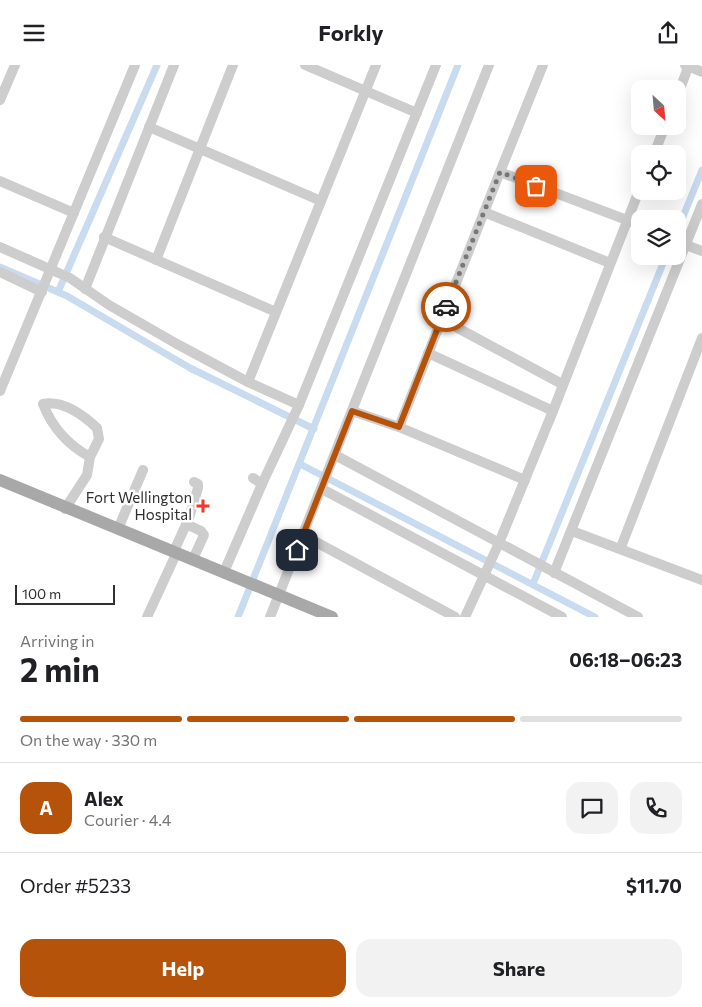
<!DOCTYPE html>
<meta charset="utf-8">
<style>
body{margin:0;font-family:Commissioner,sans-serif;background:#f2f2f2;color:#202124;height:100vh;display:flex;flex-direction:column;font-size:19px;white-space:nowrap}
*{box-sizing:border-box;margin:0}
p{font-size:16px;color:#757577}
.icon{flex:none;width:28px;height:28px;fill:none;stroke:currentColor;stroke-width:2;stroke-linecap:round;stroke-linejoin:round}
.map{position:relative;height:552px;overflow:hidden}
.sheet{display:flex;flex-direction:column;background:#fff;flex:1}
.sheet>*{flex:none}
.needle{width:32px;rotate:154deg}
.controls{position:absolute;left:631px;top:15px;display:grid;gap:10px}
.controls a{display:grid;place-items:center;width:55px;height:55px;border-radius:10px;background:#fff;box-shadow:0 5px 20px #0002;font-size:25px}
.scale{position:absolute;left:15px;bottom:12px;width:100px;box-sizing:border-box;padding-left:5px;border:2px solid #303030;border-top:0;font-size:14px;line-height:18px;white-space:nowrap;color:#303030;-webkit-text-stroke:4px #fff;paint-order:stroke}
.pin{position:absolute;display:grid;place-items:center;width:42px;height:42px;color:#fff;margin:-21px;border-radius:10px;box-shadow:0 2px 8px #0006}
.courier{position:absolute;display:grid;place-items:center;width:50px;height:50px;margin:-25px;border:4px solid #b45309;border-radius:50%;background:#fff;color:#222;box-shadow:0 1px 6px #0007}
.summary em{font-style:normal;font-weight:700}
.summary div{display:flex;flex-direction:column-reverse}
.summary{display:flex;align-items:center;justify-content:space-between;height:85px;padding:0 20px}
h1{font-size:32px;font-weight:700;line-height:38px}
.bar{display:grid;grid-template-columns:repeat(4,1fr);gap:8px 5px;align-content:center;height:60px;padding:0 20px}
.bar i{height:6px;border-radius:4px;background:#e0e0e0}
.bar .selected{background:#b45309}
.bar p{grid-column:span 4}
.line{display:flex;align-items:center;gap:12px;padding:0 20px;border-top:1px solid #e0e0e0}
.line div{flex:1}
.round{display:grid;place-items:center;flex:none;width:52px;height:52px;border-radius:15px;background:#f2f2f2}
.button{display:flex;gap:10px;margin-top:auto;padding:10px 20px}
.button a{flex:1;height:58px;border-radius:15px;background:#b45309;color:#fff;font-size:20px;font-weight:700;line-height:58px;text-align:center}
.button a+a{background:#f2f2f2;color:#202124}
header{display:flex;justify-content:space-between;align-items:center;height:65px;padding:0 20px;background:#fff;font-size:22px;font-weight:700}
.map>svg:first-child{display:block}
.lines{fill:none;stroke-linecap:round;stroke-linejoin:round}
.canal{stroke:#c8dbef;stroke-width:7}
.minor{stroke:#cdcdcd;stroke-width:10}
.major{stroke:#a8a8a8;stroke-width:12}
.done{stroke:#787878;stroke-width:5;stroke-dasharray:0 9}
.route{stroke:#b45309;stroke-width:6}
.poi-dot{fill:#f13528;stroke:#fff;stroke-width:2}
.labels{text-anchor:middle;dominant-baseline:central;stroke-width:5;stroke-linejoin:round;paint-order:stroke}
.poi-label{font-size:15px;fill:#303030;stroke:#fff;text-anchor:end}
</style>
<header><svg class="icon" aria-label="menu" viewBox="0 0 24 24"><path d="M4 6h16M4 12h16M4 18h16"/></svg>Forkly<svg class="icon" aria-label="share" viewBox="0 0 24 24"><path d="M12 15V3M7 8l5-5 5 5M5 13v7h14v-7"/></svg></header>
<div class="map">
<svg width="702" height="552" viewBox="0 0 702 552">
<rect width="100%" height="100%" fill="#fff"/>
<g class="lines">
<!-- canal -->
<g class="canal">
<polyline points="678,164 702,105"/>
<polyline points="0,202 67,231 190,303 314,364"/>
<polyline points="58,227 157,0"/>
<polyline points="300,399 595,552"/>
<polyline points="533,519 666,191"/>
<polyline points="238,552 458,0"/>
</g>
<!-- minor -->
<g class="minor">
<polyline points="305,0 417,48"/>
<polyline points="685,0 702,7"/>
<polyline points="678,29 689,0"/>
<polyline points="0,35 15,0"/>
<polyline points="149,62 321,136"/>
<polyline points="654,89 665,61"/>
<polyline points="500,107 543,0"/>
<polyline points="0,116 74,148"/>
<polyline points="484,147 610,198"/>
<polyline points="104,172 276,247"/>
<polyline points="686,180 702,186"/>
<polyline points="0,182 70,213 109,240 177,279 248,317 299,340"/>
<polyline points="156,195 233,0"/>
<polyline points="0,207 42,227"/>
<polyline points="85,224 174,0"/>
<polyline points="441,254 562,319"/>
<polyline points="428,288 553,346"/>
<polyline points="248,317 376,0"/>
<polyline points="0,326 135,0"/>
<polyline points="352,346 399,362 500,107 640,160"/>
<polyline points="399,362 525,415"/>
<polyline points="335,390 638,552"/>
<polyline points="253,413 262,419"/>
<polyline points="322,424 562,552"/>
<path d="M 65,444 L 87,410 L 90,392 C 68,380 52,362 43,339 C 63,335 83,350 97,363 L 99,374 L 90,392"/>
<polyline points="186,459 201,466 204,470 193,494"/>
<polyline points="118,464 143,405"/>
<polyline points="572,466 702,515"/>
<polyline points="303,470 455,552"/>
<polyline points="621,482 702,273"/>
<polyline points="174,486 189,453 198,423 198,419 194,417"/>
<polyline points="224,507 262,419 299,340 436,0"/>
<polyline points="554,508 702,139"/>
<polyline points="147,552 177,487"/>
<polyline points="270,552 489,0"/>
<polyline points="465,552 499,478 553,346 640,123"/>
</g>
<!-- major -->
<polyline class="major" points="0,415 332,552"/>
</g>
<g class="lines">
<!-- done -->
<polyline class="done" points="446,242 500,107 536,121"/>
<!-- route -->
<polyline class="route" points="297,485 352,346 399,362 446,242"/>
</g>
<!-- markers -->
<path class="poi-dot" d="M200.5 433.5h5v5h5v5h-5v5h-5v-5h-5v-5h5z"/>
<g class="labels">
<!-- poi labels -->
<g class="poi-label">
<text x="192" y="432">Fort Wellington<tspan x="192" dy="17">Hospital</tspan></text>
</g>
</g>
</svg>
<div class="controls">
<a><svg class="needle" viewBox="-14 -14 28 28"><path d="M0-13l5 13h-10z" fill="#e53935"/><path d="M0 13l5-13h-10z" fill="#757577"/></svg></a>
<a><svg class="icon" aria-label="locate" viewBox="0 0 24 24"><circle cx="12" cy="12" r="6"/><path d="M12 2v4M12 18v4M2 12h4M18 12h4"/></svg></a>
<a><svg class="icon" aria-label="layers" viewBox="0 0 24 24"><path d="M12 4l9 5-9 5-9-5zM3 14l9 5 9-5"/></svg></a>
</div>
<div class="scale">100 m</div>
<div class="pin" style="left:536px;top:121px;background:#ea580c"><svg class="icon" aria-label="bag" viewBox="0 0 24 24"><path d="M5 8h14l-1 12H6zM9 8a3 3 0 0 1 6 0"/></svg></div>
<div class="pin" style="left:297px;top:485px;background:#1f2937"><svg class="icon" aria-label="home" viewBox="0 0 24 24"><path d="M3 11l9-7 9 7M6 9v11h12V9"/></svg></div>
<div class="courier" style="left:446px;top:242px"><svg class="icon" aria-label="car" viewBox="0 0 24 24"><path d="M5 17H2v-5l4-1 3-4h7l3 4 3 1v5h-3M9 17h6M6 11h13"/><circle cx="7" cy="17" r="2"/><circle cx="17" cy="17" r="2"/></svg></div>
</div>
<section class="sheet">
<div class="summary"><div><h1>2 min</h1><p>Arriving in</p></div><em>06:18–06:23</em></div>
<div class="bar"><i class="selected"></i><i class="selected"></i><i class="selected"></i><i></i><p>On the way · 330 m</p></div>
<div class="line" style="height:90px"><b class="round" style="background:#b45309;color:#fff">A</b><div><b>Alex</b><p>Courier · 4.4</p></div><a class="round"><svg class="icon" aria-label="chat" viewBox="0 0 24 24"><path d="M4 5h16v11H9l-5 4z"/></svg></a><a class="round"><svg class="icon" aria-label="phone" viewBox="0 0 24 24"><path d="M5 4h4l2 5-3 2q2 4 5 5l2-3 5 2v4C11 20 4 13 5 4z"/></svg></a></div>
<div class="line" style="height:65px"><div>Order #5233</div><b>$11.70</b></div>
<div class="button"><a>Help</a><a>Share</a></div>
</section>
